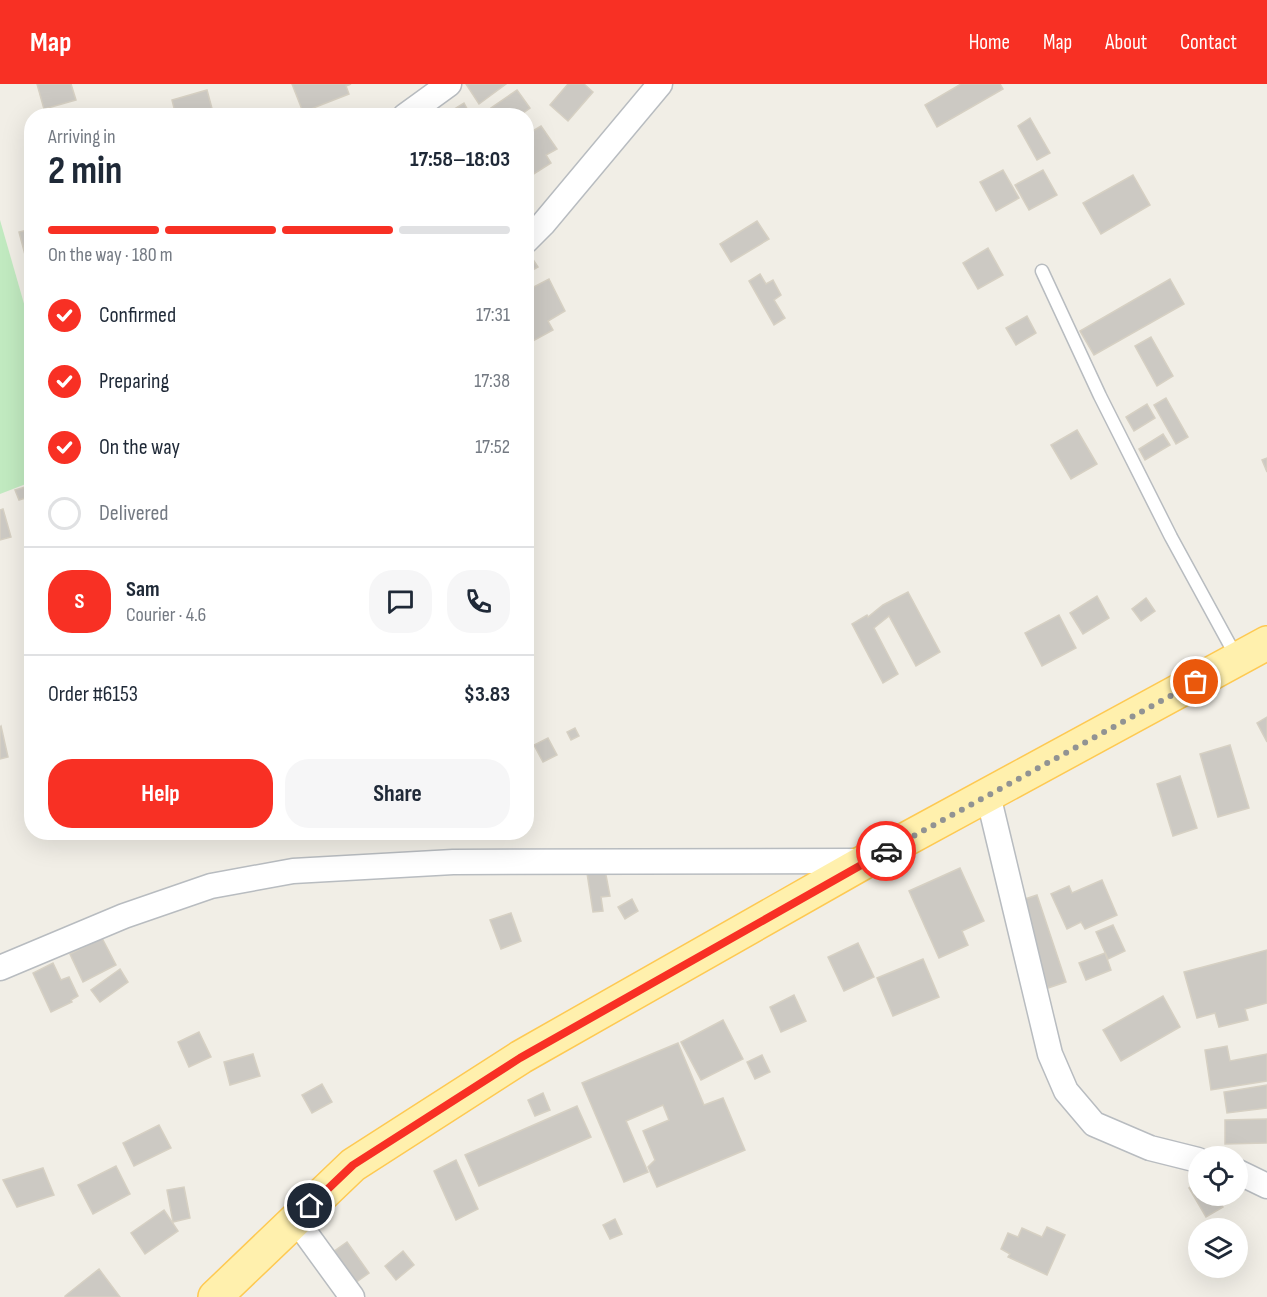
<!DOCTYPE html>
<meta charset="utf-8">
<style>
body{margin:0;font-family:"Sofia Sans Condensed",sans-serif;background:#f6f6f7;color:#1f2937;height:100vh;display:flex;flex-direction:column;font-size:22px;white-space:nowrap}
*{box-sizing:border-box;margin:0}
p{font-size:20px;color:#747a83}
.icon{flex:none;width:33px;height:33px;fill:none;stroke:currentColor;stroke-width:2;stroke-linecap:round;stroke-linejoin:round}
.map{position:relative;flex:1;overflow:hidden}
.panel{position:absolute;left:24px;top:24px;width:510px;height:732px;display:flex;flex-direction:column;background:#fff;border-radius:24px;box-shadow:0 6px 24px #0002}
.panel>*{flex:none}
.controls{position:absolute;left:1188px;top:1062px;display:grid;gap:12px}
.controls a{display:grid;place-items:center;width:60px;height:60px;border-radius:50%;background:#fff;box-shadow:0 6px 24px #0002;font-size:30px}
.pin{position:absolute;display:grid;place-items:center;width:51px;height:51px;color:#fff;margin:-26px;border:3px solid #fff;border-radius:50%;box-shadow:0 2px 6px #0007}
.courier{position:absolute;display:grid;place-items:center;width:60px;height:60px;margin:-30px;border:4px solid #f83024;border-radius:50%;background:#fff;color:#222;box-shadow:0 2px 8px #0007}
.head em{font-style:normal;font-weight:700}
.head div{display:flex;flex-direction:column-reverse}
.head{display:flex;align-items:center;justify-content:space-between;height:102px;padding:0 24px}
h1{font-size:39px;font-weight:700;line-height:45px}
.bar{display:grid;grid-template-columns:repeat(4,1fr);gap:9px 6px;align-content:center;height:72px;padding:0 24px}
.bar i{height:8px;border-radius:4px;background:#e0e1e3}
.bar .on{background:#f83024}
.bar p{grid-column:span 4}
.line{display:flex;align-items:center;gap:15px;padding:0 24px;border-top:2px solid #e0e1e3}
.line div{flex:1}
.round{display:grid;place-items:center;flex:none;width:63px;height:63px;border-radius:24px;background:#f6f6f7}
ol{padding:0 24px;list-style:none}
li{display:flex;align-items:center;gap:18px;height:66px}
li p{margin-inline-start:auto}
li .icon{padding:6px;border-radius:50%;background:#f83024;color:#fff;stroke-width:4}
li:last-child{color:#747a83}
li i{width:33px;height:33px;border:3px solid #e0e1e3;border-radius:50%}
.cta{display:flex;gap:12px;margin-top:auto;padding:12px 24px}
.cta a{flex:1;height:69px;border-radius:24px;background:#f83024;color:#fff;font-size:24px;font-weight:700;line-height:69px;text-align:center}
.cta a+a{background:#f6f6f7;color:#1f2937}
header{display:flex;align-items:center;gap:36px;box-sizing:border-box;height:84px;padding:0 30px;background:#f83024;color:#fff}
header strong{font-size:28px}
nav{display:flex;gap:33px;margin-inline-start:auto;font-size:21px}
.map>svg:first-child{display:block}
.green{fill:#c1eac0}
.building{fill:#ccc9c3;stroke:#d6d0c3;stroke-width:1.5}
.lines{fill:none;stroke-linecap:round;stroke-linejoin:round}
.lane-casing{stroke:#b8bcc0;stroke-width:15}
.street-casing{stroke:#b8bcc0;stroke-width:27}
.primary-casing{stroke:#fec952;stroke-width:36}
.lane{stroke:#fff;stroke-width:12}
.street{stroke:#fff;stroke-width:24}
.primary{stroke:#fff0ad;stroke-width:33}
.done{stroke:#919393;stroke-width:6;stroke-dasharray:0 10.8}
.route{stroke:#f83024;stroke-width:8}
</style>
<header>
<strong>Map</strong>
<nav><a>Home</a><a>Map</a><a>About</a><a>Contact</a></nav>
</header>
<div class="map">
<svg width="1267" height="1213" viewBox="0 0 1267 1213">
<rect width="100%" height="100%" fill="#f1eee6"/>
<!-- green -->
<polygon class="green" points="0,136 31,244 31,398 0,410"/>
<!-- building -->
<g class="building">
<polygon points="37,0 71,0 76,16 44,25"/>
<polygon points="292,0 351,0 346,2 349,10 303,28"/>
<polygon points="466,0 506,0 479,20"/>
<polygon points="568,0 584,0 593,8 568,37 550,21"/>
<polygon points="961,0 1000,0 1003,5 937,43 925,21"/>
<polygon points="207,6 214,32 176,32 172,16"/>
<polygon points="517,6 530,24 519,32 497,32 491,24"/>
<polygon points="464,19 471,32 443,32"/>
<polygon points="165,27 166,32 149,32"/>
<polygon points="1030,34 1050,69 1037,76 1018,42"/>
<polygon points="541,42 557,65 546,71 551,79 526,95 526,51"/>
<polygon points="1003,86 1019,114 996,127 980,98"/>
<polygon points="1043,86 1057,111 1029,126 1015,101"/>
<polygon points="1133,91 1150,121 1101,150 1083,119"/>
<polygon points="757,137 769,155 731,178 720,160"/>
<polygon points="32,145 32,185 29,186 19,148"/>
<polygon points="988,164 1003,191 978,205 963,179"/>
<polygon points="530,171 538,183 526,190 526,173"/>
<polygon points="760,190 766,200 773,196 781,211 774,216 785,234 774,241 749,197"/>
<polygon points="549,195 565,227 548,237 553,246 531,258 526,249 526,207"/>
<polygon points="1170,195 1184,220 1094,271 1080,247"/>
<polygon points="1027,232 1036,249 1016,261 1006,244"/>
<polygon points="1151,253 1173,292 1157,302 1135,262"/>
<polygon points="1166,314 1188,353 1176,360 1154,321"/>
<polygon points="1147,320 1155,334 1134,347 1126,333"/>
<polygon points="1077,346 1097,380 1071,395 1051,361"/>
<polygon points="1163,350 1170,361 1145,376 1139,365"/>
<polygon points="1267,374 1267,388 1262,376"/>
<polygon points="32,401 32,412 19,416 15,406"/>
<polygon points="3,425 11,453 0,456 0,426"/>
<polygon points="908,508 940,568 916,582 889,532 874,544 898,590 883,599 852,540 867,531 868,533 883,521"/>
<polygon points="1097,512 1109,534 1083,550 1070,529"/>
<polygon points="1146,514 1155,527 1141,537 1132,525"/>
<polygon points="1059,531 1076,564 1042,582 1025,549"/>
<polygon points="1267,633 1267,658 1257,639"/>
<polygon points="1,642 8,673 0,675 0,643"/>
<polygon points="575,644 579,652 571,656 567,648"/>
<polygon points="548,654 557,671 543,678 534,661"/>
<polygon points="1230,661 1249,724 1218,733 1200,670"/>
<polygon points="1180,692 1197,744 1173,752 1157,700"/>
<polygon points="960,784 984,837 962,847 968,861 939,874 909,807"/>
<polygon points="605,786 610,812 601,813 603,827 593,828 587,789"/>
<polygon points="1102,796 1117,831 1085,845 1081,838 1067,845 1051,810 1069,802 1072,809"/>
<polygon points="1037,811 1066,898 1048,904 1019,817"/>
<polygon points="632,815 638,827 625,835 618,823"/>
<polygon points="511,829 521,857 501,865 490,836"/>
<polygon points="1113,841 1125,867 1108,875 1096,848"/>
<polygon points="102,854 116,881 83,898 70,870"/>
<polygon points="858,859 874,893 844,907 828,873"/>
<polygon points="1267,866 1267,919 1245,925 1248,936 1219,943 1215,929 1197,934 1184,888"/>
<polygon points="1105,869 1111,886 1086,896 1079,879"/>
<polygon points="923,875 939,913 893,932 877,894"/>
<polygon points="53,879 61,896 69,893 78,912 71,916 72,918 51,928 33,889"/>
<polygon points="120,885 128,898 100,918 91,906"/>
<polygon points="794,911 806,937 781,948 770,923"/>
<polygon points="1163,912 1180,943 1121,977 1103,946"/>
<polygon points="723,936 743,975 701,996 681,958"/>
<polygon points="199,948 211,973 189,983 178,958"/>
<polygon points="678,959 704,1021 723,1014 745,1066 657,1103 648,1083 655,1076 643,1047 669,1036 663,1021 626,1037 648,1088 624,1098 582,999"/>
<polygon points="1227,962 1230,977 1267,970 1267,997 1211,1006 1205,966"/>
<polygon points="253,970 260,992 230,1001 224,978"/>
<polygon points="762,971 770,988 755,995 747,978"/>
<polygon points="322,1000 332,1018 312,1029 302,1011"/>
<polygon points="1267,1001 1267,1024 1227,1029 1224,1008"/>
<polygon points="543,1009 550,1026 535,1032 528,1016"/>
<polygon points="577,1022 591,1053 479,1102 465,1071"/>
<polygon points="1267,1035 1267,1059 1225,1060 1225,1036"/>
<polygon points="159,1041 171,1064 134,1082 123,1059"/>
<polygon points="456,1076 478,1125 456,1136 434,1087"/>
<polygon points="116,1082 130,1110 93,1130 78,1101"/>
<polygon points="43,1084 54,1111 17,1123 3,1096"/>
<polygon points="1198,1098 1198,1112 1216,1112 1223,1123 1206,1133 1189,1104"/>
<polygon points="184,1103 190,1134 173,1138 167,1106"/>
<polygon points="164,1126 178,1147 145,1170 131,1149"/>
<polygon points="615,1135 622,1150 610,1155 603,1141"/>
<polygon points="1047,1143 1065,1151 1047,1191 1008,1173 1010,1170 1001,1165 1008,1149 1018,1153 1022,1144 1042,1153"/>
<polygon points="347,1158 369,1189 355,1199 333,1168"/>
<polygon points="403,1167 414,1181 396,1196 385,1182"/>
<polygon points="99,1185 120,1213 65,1213 65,1212"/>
</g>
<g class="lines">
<defs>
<polyline id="lane" points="1042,187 1100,312 1171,453 1237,574"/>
<g id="street">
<polyline points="405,32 449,0"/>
<polyline points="526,157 543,140 660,0"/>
<polyline points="988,711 1050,970 1066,1007 1094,1040 1150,1064 1198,1076"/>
<polyline points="0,884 124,832 211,802 293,787 453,778 864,777"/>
<polyline points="1238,1088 1267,1102"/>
<polyline points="296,1136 352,1213"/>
</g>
<polyline id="primary" points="215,1213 353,1081 521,973 866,777 1267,559"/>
</defs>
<!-- lane casing -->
<use href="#lane" class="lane-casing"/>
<!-- street casing -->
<use href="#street" class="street-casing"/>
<!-- primary casing -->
<use href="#primary" class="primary-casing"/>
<!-- lane -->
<use href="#lane" class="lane"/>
<!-- street -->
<use href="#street" class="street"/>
<!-- primary -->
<use href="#primary" class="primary"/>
</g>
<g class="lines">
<!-- done -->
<polyline class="done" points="886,767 1196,598"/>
<!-- route -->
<polyline class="route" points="310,1122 353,1081 520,974 886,767"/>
</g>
</svg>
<div class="controls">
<a><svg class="icon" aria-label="locate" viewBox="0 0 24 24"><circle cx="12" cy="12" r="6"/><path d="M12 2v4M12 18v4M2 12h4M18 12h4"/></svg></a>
<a><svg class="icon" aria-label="layers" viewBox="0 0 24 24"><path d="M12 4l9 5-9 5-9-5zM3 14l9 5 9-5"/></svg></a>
</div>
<div class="pin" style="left:1196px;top:598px;background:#ea580c"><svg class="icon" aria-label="bag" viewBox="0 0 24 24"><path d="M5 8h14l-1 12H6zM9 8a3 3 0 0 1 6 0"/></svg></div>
<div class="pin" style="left:310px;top:1122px;background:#1f2937"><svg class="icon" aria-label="home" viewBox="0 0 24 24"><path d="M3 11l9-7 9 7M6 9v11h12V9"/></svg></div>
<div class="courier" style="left:886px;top:767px"><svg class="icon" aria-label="car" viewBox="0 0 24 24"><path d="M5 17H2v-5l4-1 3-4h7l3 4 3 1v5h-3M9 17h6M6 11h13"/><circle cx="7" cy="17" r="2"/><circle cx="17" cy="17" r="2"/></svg></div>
<section class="panel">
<div class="head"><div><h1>2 min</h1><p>Arriving in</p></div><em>17:58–18:03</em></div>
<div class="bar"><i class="on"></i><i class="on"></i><i class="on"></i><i></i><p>On the way · 180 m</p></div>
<ol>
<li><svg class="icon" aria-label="check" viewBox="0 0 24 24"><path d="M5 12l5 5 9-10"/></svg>Confirmed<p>17:31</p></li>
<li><svg class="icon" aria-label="check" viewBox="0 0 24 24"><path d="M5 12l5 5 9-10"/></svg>Preparing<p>17:38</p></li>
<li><svg class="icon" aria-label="check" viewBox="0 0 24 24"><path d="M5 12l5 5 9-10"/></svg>On the way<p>17:52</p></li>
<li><i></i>Delivered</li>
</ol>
<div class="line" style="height:108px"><b class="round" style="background:#f83024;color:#fff">S</b><div><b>Sam</b><p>Courier · 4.6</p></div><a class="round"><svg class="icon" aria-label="chat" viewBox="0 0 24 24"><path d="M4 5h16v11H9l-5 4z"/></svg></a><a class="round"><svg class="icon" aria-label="phone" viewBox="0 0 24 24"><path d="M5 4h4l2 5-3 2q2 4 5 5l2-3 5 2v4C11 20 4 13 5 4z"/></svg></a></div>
<div class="line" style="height:78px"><div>Order #6153</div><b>$3.83</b></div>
<div class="cta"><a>Help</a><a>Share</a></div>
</section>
</div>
